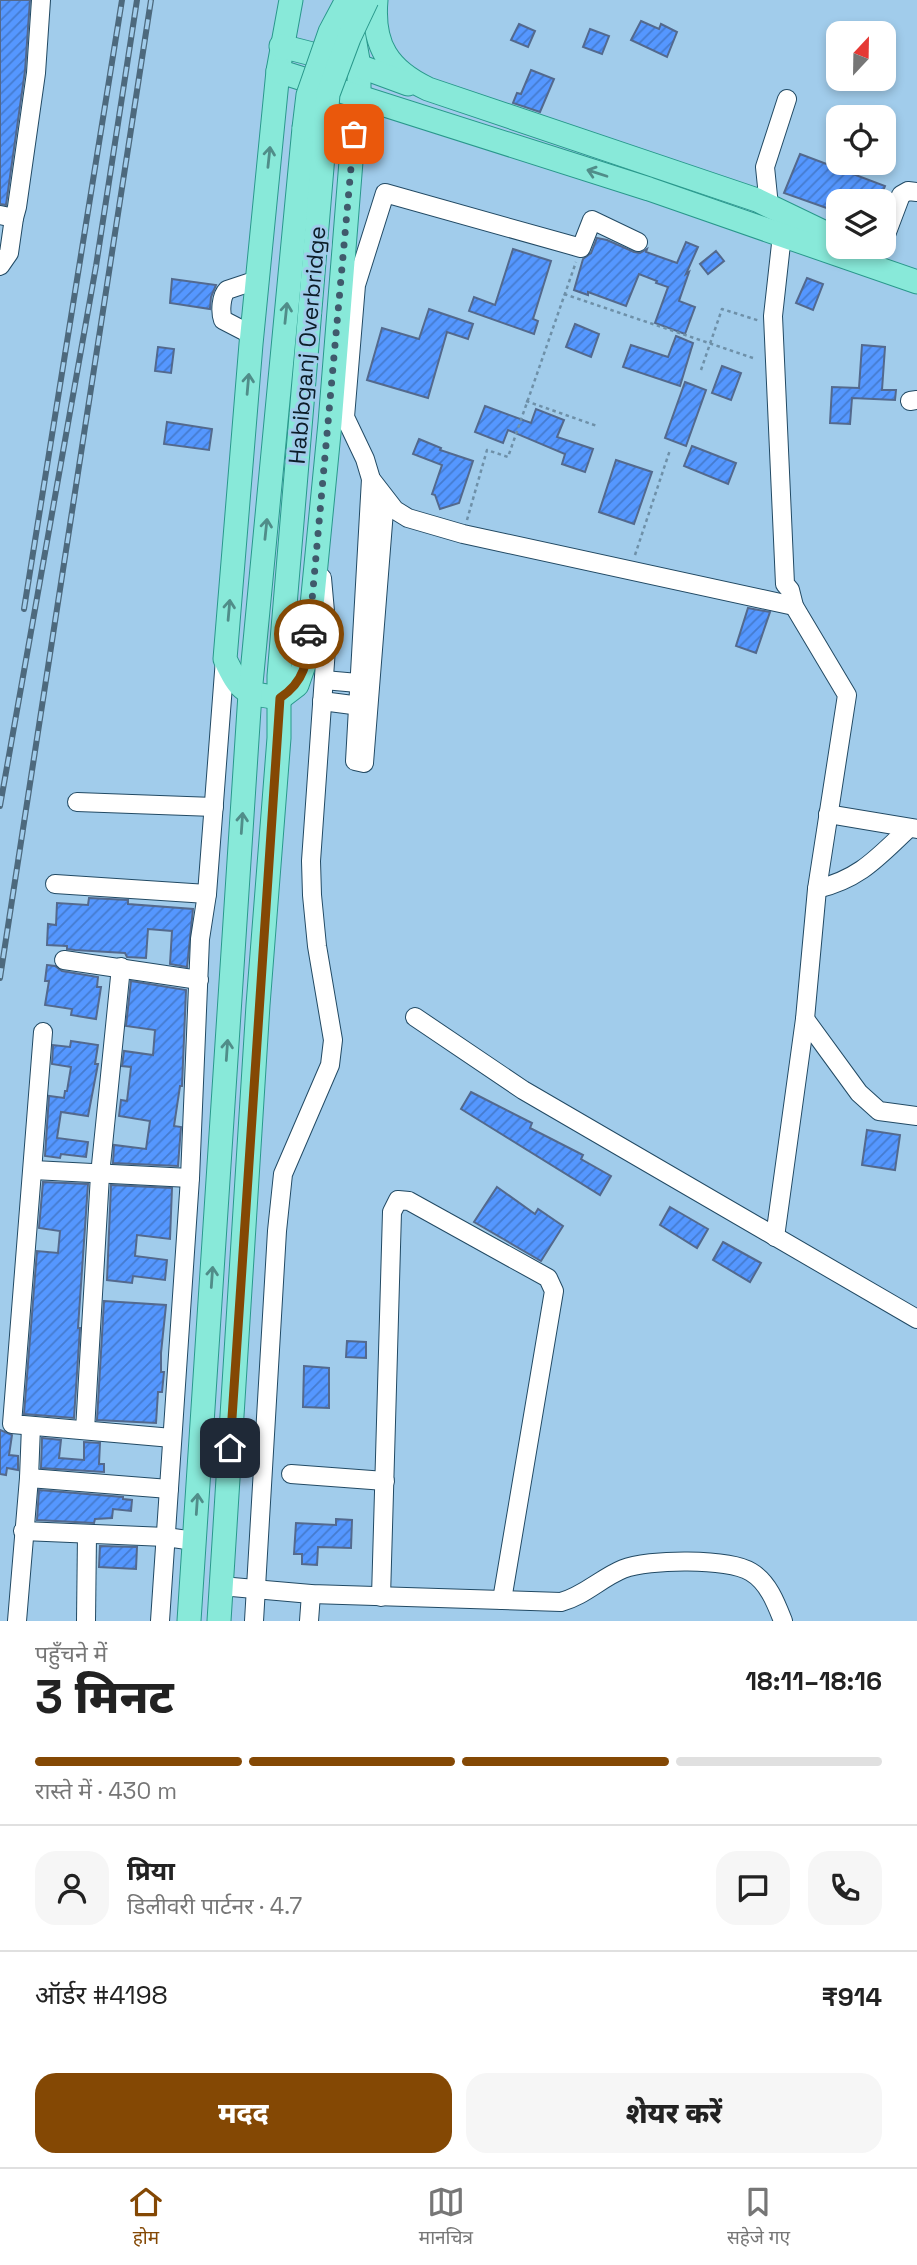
<!DOCTYPE html>
<html lang="hi">
<meta charset="utf-8">
<style>
body{margin:0;font-family:"Space Grotesk","Noto Sans Devanagari",sans-serif;background:#f6f6f6;color:#222;height:100vh;display:flex;flex-direction:column;font-size:26px;white-space:nowrap}
*{box-sizing:border-box;margin:0}
p{font-size:23px;color:#767676}
.icon{flex:none;width:38px;height:38px;fill:none;stroke:currentColor;stroke-width:2;stroke-linecap:round;stroke-linejoin:round}
.map{position:relative;height:1621px;overflow:hidden}
.sheet{display:flex;flex-direction:column;background:#fff;flex:1}
.sheet>*{flex:none}
.needle{width:46px;rotate:22deg}
.fabs{position:absolute;left:826px;top:21px;display:grid;gap:14px}
.fabs a{display:grid;place-items:center;width:70px;height:70px;border-radius:14px;background:#fff;box-shadow:0 4px 10px #0003;font-size:35px}
.pin{position:absolute;display:grid;place-items:center;width:60px;height:60px;color:#fff;margin:-30px;border-radius:14px;box-shadow:0 4px 10px #0006}
.courier{position:absolute;display:grid;place-items:center;width:70px;height:70px;margin:-35px;border:5px solid #844804;border-radius:50%;background:#fff;color:#222;box-shadow:0 2px 9px #0007}
.overview em{font-style:normal;font-weight:800}
.overview div{display:flex;flex-direction:column-reverse}
.overview{display:flex;align-items:center;justify-content:space-between;height:119px;padding:0 35px}
h1{font-size:46px;font-weight:800;line-height:52px}
.bar{display:grid;grid-template-columns:repeat(4,1fr);gap:10px 7px;align-content:center;height:84px;padding:0 35px}
.bar i{height:9px;border-radius:5px;background:#e0e0e0}
.bar .active{background:#844804}
.bar p{grid-column:span 4}
.line{display:flex;align-items:center;gap:18px;padding:0 35px;border-top:2px solid #e0e0e0}
.line div{flex:1}
.round{display:grid;place-items:center;flex:none;width:74px;height:74px;border-radius:21px;background:#f6f6f6}
.primary-button{display:flex;gap:14px;margin-top:auto;padding:14px 35px}
.primary-button a{flex:1;height:80px;border-radius:21px;background:#844804;color:#fff;font-size:28px;font-weight:800;line-height:80px;text-align:center}
.primary-button a+a{background:#f6f6f6;color:#222}
.tab-bar{display:flex;justify-content:space-around;align-items:center;height:98px;border-top:2px solid #e0e0e0;background:#fff;font-size:19px;color:#767676}
.tab-bar a{display:grid;justify-items:center;gap:4px}
.tab-bar .active{color:#844804}
.map>svg:first-child{display:block}
.building{fill:url(#building-hatch);stroke:#53698d;stroke-width:2}
.lines{fill:none;stroke-linecap:round;stroke-linejoin:round}
.minor-casing{stroke:#224a64;stroke-width:20}
.major-casing{stroke:#29988b;stroke-width:25}
.path{stroke:#6e90a8;stroke-width:2.5;stroke-dasharray:3.5 3.5;stroke-linecap:butt}
.minor{stroke:#fff;stroke-width:18}
.major{stroke:#88e9d9;stroke-width:23}
.rail-casing{stroke:#4d697d;stroke-width:6}
.rail{stroke:#a1cceb;stroke-width:3.5;stroke-dasharray:10;stroke-linecap:butt}
.major-bridge-casing{stroke:#29988b;stroke-width:25;stroke-linecap:butt}
.major-bridge{stroke:#88e9d9;stroke-width:23}
.oneway{stroke:#508d89}
.done{stroke:#405a6c;stroke-width:7;stroke-dasharray:0 12.6}
.route{stroke:#844804;stroke-width:9}
.labels{text-anchor:middle;dominant-baseline:central;stroke-width:6;stroke-linejoin:round;paint-order:stroke}
.street-label{font-size:23px;fill:#0c1d28;stroke:#a1cceb}
</style>
<div class="map">
<svg width="917" height="1621" viewBox="0 0 917 1621">
<defs>
<pattern id="building-hatch" width="6" height="6" patternUnits="userSpaceOnUse" patternTransform="scale(1.75)"><rect width="6" height="6" fill="#5597ff"/><path d="M-1 1l2-2M0 6l6-6M5 7l2-2" fill="none" stroke="#457bce"/></pattern>
</defs>
<rect width="100%" height="100%" fill="#a1cceb"/>
<!-- building -->
<g class="building">
<polygon points="0,0 30,0 25,71 6,205 0,204"/>
<polygon points="641,21 659,29 661,24 677,32 667,57 631,40"/>
<polygon points="519,24 535,31 528,47 511,40"/>
<polygon points="590,29 609,36 602,54 583,47"/>
<polygon points="531,70 554,79 540,112 513,103 517,93 521,94"/>
<polygon points="800,154 885,186 879,201 838,201 838,212 784,193"/>
<polygon points="597,238 607,240 634,252 640,253 647,249 646,252 677,263 686,242 698,247 686,274 689,272 679,301 695,307 685,334 655,323 668,287 656,283 657,281 639,274 626,306 588,292 588,295 574,290 583,259 591,253"/>
<polygon points="513,249 551,261 533,319 538,321 534,334 469,311 474,297 495,305"/>
<polygon points="716,251 724,261 708,274 700,264"/>
<polygon points="807,278 823,284 813,310 796,303"/>
<polygon points="172,279 216,285 211,297 210,309 170,303"/>
<polygon points="429,309 473,324 468,339 447,332 428,398 367,380 382,328 419,339"/>
<polygon points="575,324 599,334 591,357 566,347"/>
<polygon points="676,336 693,343 680,386 623,367 631,345 668,357"/>
<polygon points="862,345 885,347 882,390 896,390 895,400 852,398 850,424 830,423 832,387 859,388"/>
<polygon points="158,347 174,349 171,373 155,371"/>
<polygon points="722,366 741,373 731,400 712,393"/>
<polygon points="685,382 706,390 686,446 665,438"/>
<polygon points="485,406 531,423 536,409 564,420 557,437 593,449 585,472 562,464 565,454 508,430 503,443 475,432"/>
<polygon points="167,422 212,429 209,450 164,444"/>
<polygon points="419,439 441,448 440,450 473,461 459,503 440,509 435,495 432,494 442,465 413,454"/>
<polygon points="692,446 736,463 728,484 684,466"/>
<polygon points="616,460 652,472 634,524 599,512"/>
<polygon points="748,608 770,612 756,653 736,646"/>
<polygon points="89,898 128,900 128,904 193,909 187,967 170,964 172,931 148,929 146,958 127,957 125,953 75,950 67,949 67,946 47,945 48,924 56,925 57,903 88,905"/>
<polygon points="47,965 55,966 62,971 98,977 97,987 101,987 96,1019 71,1015 72,1009 45,1005 49,981 45,981"/>
<polygon points="131,981 186,990 182,1086 180,1086 174,1126 181,1127 178,1166 113,1163 114,1145 146,1149 150,1121 119,1116 121,1100 127,1101 131,1067 122,1066 124,1051 153,1055 155,1030 126,1026"/>
<polygon points="71,1041 98,1045 95,1064 98,1064 88,1116 61,1112 57,1138 88,1142 86,1157 61,1154 60,1158 45,1156 49,1096 64,1098 65,1091 67,1091 71,1067 52,1064 53,1045 70,1047"/>
<polygon points="471,1092 532,1123 530,1128 583,1155 581,1159 611,1176 600,1195 461,1109"/>
<polygon points="867,1130 900,1135 895,1170 862,1165"/>
<polygon points="43,1182 88,1184 78,1328 80,1328 74,1418 24,1414 37,1251 58,1253 60,1231 39,1228"/>
<polygon points="111,1185 172,1188 170,1239 137,1235 135,1256 167,1260 165,1280 133,1276 132,1283 107,1280"/>
<polygon points="497,1187 535,1214 538,1209 563,1226 541,1261 474,1222"/>
<polygon points="670,1207 708,1229 697,1248 660,1225"/>
<polygon points="723,1242 761,1263 750,1282 713,1260"/>
<polygon points="104,1301 166,1305 161,1353 161,1372 164,1372 162,1392 158,1392 156,1423 97,1420"/>
<polygon points="347,1341 366,1342 366,1358 346,1357"/>
<polygon points="304,1366 329,1368 329,1408 303,1407"/>
<polygon points="0,1430 12,1435 9,1455 18,1456 18,1470 7,1468 6,1475 0,1474"/>
<polygon points="42,1438 61,1440 59,1458 84,1460 84,1442 100,1443 99,1464 104,1464 104,1472 41,1468"/>
<polygon points="39,1490 123,1497 123,1499 132,1500 131,1511 113,1509 112,1518 95,1519 94,1523 37,1520"/>
<polygon points="336,1519 352,1520 351,1548 318,1547 317,1565 302,1564 302,1554 294,1554 296,1523 336,1525"/>
<polygon points="100,1546 137,1547 136,1569 99,1567"/>
</g>
<g class="lines">
<defs>
<g id="minor">
<polyline points="769,206 765,167 787,99"/>
<polyline points="0,215 14,218 17,207 36,73 41,0"/>
<polyline points="884,240 901,195 908,191 917,192"/>
<polyline points="638,242 592,220 581,248 385,193 356,285 345,417 365,459 371,479 395,510 408,518 463,534 794,606"/>
<polyline points="0,266 9,253 14,218"/>
<path d="M 252,335 L 223,320 C 220,312 221,296 227,290 L 257,280"/>
<polyline points="910,401 917,400"/>
<polyline points="371,479 355,761 364,763 385,498"/>
<polyline points="324,680 369,684"/>
<polyline points="322,701 368,707"/>
<polyline points="77,802 214,807"/>
<polyline points="828,814 917,829"/>
<polyline points="55,884 207,894"/>
<path d="M 817,889 C 860,879 878,857 909,828"/>
<polyline points="64,960 199,980"/>
<polyline points="415,1017 523,1090 917,1319"/>
<polyline points="805,1019 859,1093 879,1111 917,1116"/>
<polyline points="43,1032 12,1424 172,1438"/>
<polyline points="33,1170 190,1178"/>
<polyline points="775,1237 805,1019 817,889 847,695 794,606 790,590 785,584 773,316 782,235"/>
<polyline points="85,1430 100,1175 121,967"/>
<polyline points="291,1474 385,1481"/>
<polyline points="29,1478 169,1489"/>
<polyline points="23,1531 166,1537 194,1541"/>
<path d="M 221,1586 L 311,1594 L 561,1602 C 584,1596 601,1578 623,1569 C 648,1559 728,1558 751,1572 C 768,1582 776,1603 783,1621"/>
<polyline points="381,1597 392,1212 398,1200 409,1201 548,1278 554,1291 502,1600"/>
<polyline points="17,1621 29,1478 31,1426"/>
<polyline points="86,1621 87,1534"/>
<polyline points="160,1621 190,1178 200,939 207,894 225,659"/>
<polyline points="254,1621 277,1231 283,1174 330,1065 333,1040 317,946 312,895 311,861 327,634 322,578"/>
<polyline points="309,1621 311,1594"/>
</g>
<g id="major">
<path d="M 291,0 L 278,71 L 251,344 L 225,659 C 241,693 244,693 280,698 L 297,685 L 307,656 L 330,423 L 352,149 L 359,97 L 359,66 L 351,20"/>
<path d="M 376,0 C 372,45 388,70 428,89 L 757,200 L 838,239"/>
<polyline points="281,46 359,66 408,84"/>
<polyline points="278,71 649,189 917,282"/>
<polyline points="189,1621 250,694 304,128"/>
<polyline points="219,1621 258,1005 279,738 279,676 325,132"/>
</g>
</defs>
<!-- minor casing -->
<use href="#minor" class="minor-casing"/>
<!-- major casing -->
<use href="#major" class="major-casing"/>
<!-- path -->
<g class="path">
<polyline points="564,294 756,359"/>
<polyline points="701,370 722,309 760,321"/>
<polyline points="526,401 597,426"/>
<polyline points="467,520 487,450 508,457 576,262"/>
<polyline points="635,555 670,450"/>
</g>
<!-- minor -->
<use href="#minor" class="minor"/>
<!-- major -->
<use href="#major" class="major"/>
<defs>
<g id="rail">
<polyline points="24,609 122,0"/>
<polyline points="0,806 96,266 137,0"/>
<polyline points="0,978 151,0"/>
</g>
</defs>
<!-- rail casing -->
<use href="#rail" class="rail-casing"/>
<!-- rail -->
<use href="#rail" class="rail"/>
<defs>
<g id="major-bridge">
<polyline points="304,128 308,95 330,32 347,0"/>
<polyline points="325,132 328,94 349,38 367,0"/>
</g>
</defs>
<!-- major-bridge casing -->
<use href="#major-bridge" class="major-bridge-casing"/>
<!-- major-bridge -->
<use href="#major-bridge" class="major-bridge"/>
</g>
<!-- one-way arrows -->
<defs><path id="oneway-shaft" d="M-6 0H5M1.5-3L5.5 0L1.5 3" fill="none" stroke-width="1.6" stroke-linecap="round" stroke-linejoin="round" transform="scale(1.75)"/></defs>
<g class="oneway">
<use href="#oneway-shaft" transform="translate(269 157) rotate(-84)"/>
<use href="#oneway-shaft" transform="translate(597 173) rotate(-162)"/>
<use href="#oneway-shaft" transform="translate(286 313) rotate(-84)"/>
<use href="#oneway-shaft" transform="translate(248 384) rotate(-85)"/>
<use href="#oneway-shaft" transform="translate(266 529) rotate(-84)"/>
<use href="#oneway-shaft" transform="translate(229 610) rotate(-85)"/>
<use href="#oneway-shaft" transform="translate(242 823) rotate(-86)"/>
<use href="#oneway-shaft" transform="translate(227 1050) rotate(-86)"/>
<use href="#oneway-shaft" transform="translate(212 1277) rotate(-86)"/>
<use href="#oneway-shaft" transform="translate(197 1504) rotate(-86)"/>
</g>
<g class="lines">
<!-- done -->
<polyline class="done" points="309,634 354,134"/>
<!-- route -->
<path class="route" d="M 230,1448 L 280,698 C 305,681 307,663 309,634"/>
</g>
<g class="labels">
<!-- street labels -->
<g class="street-label">
<text transform="translate(307 345) rotate(-85)">Habibganj Overbridge</text>
</g>
</g>
</svg>
<div class="fabs">
<a><svg class="needle" viewBox="-14 -14 28 28"><path d="M0-13l5 13h-10z" fill="#e53935"/><path d="M0 13l5-13h-10z" fill="#767676"/></svg></a>
<a><svg class="icon" aria-label="locate" viewBox="0 0 24 24"><circle cx="12" cy="12" r="6"/><path d="M12 2v4M12 18v4M2 12h4M18 12h4"/></svg></a>
<a><svg class="icon" aria-label="layers" viewBox="0 0 24 24"><path d="M12 4l9 5-9 5-9-5zM3 14l9 5 9-5"/></svg></a>
</div>
<div class="pin" style="left:354px;top:134px;background:#ea580c"><svg class="icon" aria-label="bag" viewBox="0 0 24 24"><path d="M5 8h14l-1 12H6zM9 8a3 3 0 0 1 6 0"/></svg></div>
<div class="pin" style="left:230px;top:1448px;background:#1f2937"><svg class="icon" aria-label="home" viewBox="0 0 24 24"><path d="M3 11l9-7 9 7M6 9v11h12V9"/></svg></div>
<div class="courier" style="left:309px;top:634px"><svg class="icon" aria-label="car" viewBox="0 0 24 24"><path d="M5 17H2v-5l4-1 3-4h7l3 4 3 1v5h-3M9 17h6M6 11h13"/><circle cx="7" cy="17" r="2"/><circle cx="17" cy="17" r="2"/></svg></div>
</div>
<section class="sheet">
<div class="overview"><div><h1>3 मिनट</h1><p>पहुँचने में</p></div><em>18:11–18:16</em></div>
<div class="bar"><i class="active"></i><i class="active"></i><i class="active"></i><i></i><p>रास्ते में · 430 m</p></div>
<div class="line" style="height:126px"><a class="round"><svg class="icon" aria-label="person" viewBox="0 0 24 24"><circle cx="12" cy="8" r="4"/><path d="M4 21q1-7 8-7t8 7"/></svg></a><div><b>प्रिया</b><p>डिलीवरी पार्टनर · 4.7</p></div><a class="round"><svg class="icon" aria-label="chat" viewBox="0 0 24 24"><path d="M4 5h16v11H9l-5 4z"/></svg></a><a class="round"><svg class="icon" aria-label="phone" viewBox="0 0 24 24"><path d="M5 4h4l2 5-3 2q2 4 5 5l2-3 5 2v4C11 20 4 13 5 4z"/></svg></a></div>
<div class="line" style="height:91px"><div>ऑर्डर #4198</div><b>₹914</b></div>
<div class="primary-button"><a>मदद</a><a>शेयर करें</a></div>
</section>
<nav class="tab-bar">
<a class="active"><svg class="icon" aria-label="home" viewBox="0 0 24 24"><path d="M3 11l9-7 9 7M6 9v11h12V9"/></svg>होम</a>
<a><svg class="icon" aria-label="map" viewBox="0 0 24 24"><path d="M3 6l6-2 6 2 6-2v14l-6 2-6-2-6 2zM9 4v14M15 6v14"/></svg>मानचित्र</a>
<a><svg class="icon" aria-label="saved" viewBox="0 0 24 24"><path d="M7 4h10v16l-5-4-5 4z"/></svg>सहेजे गए</a>
</nav>
